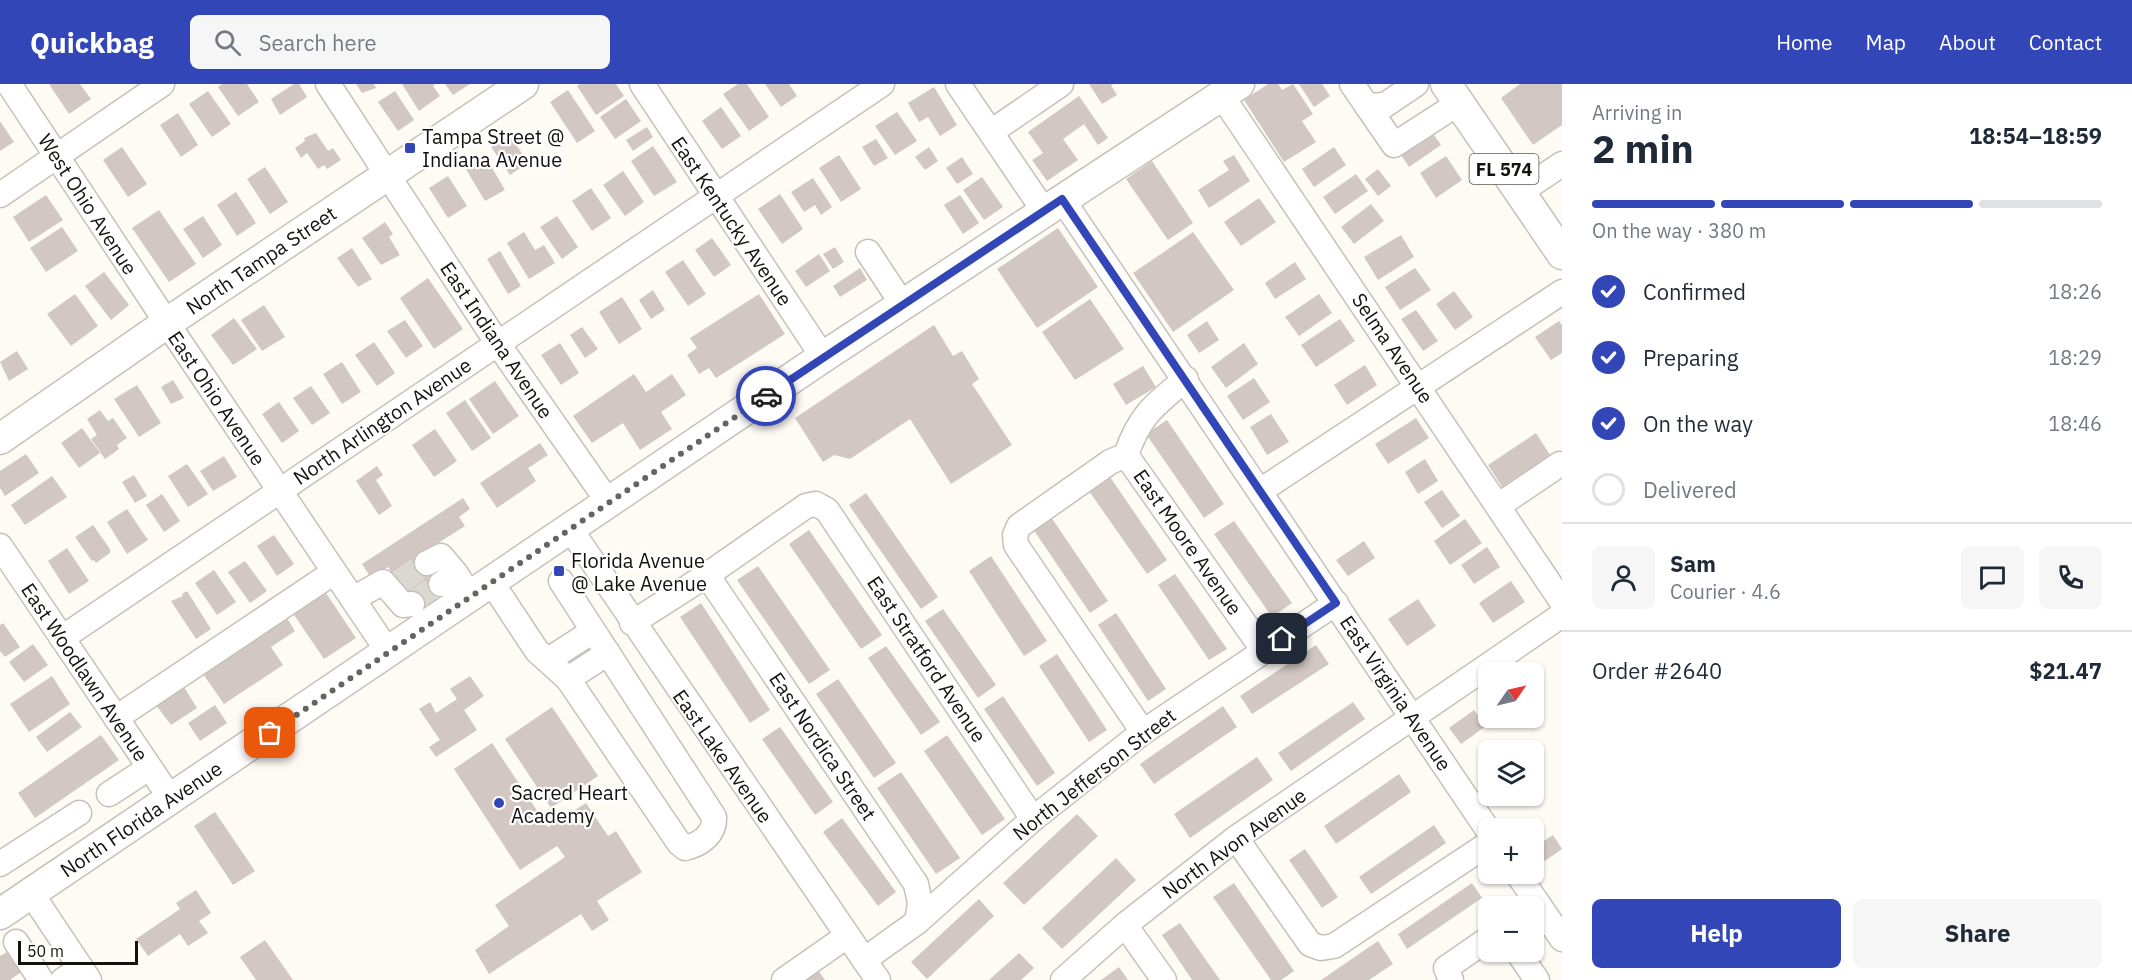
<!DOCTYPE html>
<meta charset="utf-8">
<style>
body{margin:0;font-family:"IBM Plex Sans",sans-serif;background:#f6f6f7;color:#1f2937;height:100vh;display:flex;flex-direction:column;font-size:22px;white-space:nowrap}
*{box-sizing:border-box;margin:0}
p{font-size:20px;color:#747a83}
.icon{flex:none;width:33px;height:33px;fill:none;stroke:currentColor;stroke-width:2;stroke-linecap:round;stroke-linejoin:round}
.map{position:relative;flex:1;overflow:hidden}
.sheet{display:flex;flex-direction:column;background:#fff;width:570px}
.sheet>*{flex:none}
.needle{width:39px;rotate:56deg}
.controls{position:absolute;left:1478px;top:578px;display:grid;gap:12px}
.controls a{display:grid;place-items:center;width:66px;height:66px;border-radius:9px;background:#fff;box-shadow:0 2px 4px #0004;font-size:30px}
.scale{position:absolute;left:18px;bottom:15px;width:120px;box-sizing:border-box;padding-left:6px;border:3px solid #14120f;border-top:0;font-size:16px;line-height:21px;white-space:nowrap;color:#14120f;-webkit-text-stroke:4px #fff;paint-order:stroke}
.pin{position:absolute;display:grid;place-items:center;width:51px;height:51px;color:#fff;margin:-26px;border-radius:12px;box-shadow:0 3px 9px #0006}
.courier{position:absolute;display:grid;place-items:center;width:60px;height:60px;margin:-30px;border:4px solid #3346b8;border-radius:50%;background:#fff;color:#222;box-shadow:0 2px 8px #0007}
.headline em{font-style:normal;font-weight:800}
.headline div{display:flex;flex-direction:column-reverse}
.headline{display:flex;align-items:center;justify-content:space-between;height:102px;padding:0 30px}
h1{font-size:39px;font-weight:800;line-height:45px}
.bar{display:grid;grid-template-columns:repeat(4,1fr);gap:9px 6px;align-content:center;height:72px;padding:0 30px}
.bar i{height:8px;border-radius:4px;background:#e0e1e3}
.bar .on{background:#3346b8}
.bar p{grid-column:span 4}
.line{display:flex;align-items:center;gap:15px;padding:0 30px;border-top:2px solid #e0e1e3}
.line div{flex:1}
.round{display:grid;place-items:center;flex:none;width:63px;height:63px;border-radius:9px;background:#f6f6f7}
ol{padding:0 30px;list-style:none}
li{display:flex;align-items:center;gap:18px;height:66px}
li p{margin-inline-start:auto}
li .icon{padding:6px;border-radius:50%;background:#3346b8;color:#fff;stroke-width:4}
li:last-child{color:#747a83}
li i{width:33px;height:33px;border:3px solid #e0e1e3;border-radius:50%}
.button{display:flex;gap:12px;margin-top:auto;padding:12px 30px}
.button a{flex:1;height:69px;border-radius:9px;background:#3346b8;color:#fff;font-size:24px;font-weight:800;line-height:69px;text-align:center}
.button a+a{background:#f6f6f7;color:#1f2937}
header{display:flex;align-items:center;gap:36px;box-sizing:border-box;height:84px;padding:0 30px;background:#3346b8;color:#fff}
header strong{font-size:28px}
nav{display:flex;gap:33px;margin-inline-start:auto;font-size:21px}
.search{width:420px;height:54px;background:#f6f6f7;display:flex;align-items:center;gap:15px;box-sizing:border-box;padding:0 21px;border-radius:9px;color:#747a83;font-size:22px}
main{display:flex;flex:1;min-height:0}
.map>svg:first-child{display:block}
.building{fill:#d2c7c2}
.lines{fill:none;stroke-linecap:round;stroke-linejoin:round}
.minor-tunnel{stroke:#dbd8d2;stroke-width:24;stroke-dasharray:24 12;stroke-linecap:butt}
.minor-casing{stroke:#c6c1b8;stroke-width:27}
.major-casing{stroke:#c6c1b8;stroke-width:33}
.minor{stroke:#fff;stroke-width:24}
.major{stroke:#fff;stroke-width:30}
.done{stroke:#666460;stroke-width:6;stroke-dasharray:0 10.8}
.route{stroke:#3346b8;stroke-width:8}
.poi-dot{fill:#3346b8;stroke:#fff;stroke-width:2}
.labels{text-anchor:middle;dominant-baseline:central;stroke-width:4.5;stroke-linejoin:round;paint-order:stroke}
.shield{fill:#fff;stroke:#5a5957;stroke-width:1.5}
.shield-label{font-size:18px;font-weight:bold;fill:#14120f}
.poi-label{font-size:20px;fill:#14120f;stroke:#fff;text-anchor:start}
.street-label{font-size:20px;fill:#14120f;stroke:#fff}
</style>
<header>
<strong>Quickbag</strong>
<div class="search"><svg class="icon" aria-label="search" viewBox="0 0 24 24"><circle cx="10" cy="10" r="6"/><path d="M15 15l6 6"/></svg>Search here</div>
<nav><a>Home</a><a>Map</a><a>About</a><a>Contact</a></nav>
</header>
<main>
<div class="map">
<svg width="1562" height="896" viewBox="0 0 1562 896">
<rect width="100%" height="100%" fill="#fefbf5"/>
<!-- building -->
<g class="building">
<polygon points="49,0 80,0 91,15 69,30"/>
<polygon points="222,0 247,0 259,18 238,32 218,3"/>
<polygon points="294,0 299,0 307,13 280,31 271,15"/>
<polygon points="356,0 374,0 376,4 362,9"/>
<polygon points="402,0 435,0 433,2 440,12 419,27"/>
<polygon points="445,0 470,0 453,11"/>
<polygon points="580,0 616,0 624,12 596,31 577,2"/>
<polygon points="738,0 747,0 769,33 749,47 723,10"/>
<polygon points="765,0 789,0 797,12 781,23"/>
<polygon points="1089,0 1113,0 1111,1 1117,11 1102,20"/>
<polygon points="1268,0 1278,0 1282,6 1293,0 1313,30 1302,37 1316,58 1284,78 1244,16"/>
<polygon points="1299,0 1322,0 1330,12 1314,23"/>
<polygon points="1520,0 1562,0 1562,41 1533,61 1501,14"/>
<polygon points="934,3 957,41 940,52 928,33 919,38 908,19"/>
<polygon points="568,6 595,47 577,59 550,18"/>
<polygon points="208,7 231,40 212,53 189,20"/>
<polygon points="395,7 414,36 398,47 378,18"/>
<polygon points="1079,12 1108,54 1098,61 1084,40 1063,55 1078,76 1047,97 1032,76 1043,69 1028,48"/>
<polygon points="626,15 641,37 615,55 600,33"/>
<polygon points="721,23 741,52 722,65 702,37"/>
<polygon points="897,28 917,57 895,71 875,42"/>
<polygon points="178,29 198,61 181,73 160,41"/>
<polygon points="0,37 14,58 0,67"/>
<polygon points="647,43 653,53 633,67 626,56"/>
<polygon points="1430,45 1441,61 1409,83 1398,66"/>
<polygon points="316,49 328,67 333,64 341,76 327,85 324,81 318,85 307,69 301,74 295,64 305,57 304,54"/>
<polygon points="510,51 528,79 510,91 491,63"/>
<polygon points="876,55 888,74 874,82 862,63"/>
<polygon points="653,62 677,98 654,112 631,77"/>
<polygon points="122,63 147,100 128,113 103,76"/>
<polygon points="929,63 938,77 925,86 915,73"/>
<polygon points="1334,63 1346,81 1314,103 1302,85"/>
<polygon points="484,70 505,106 485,117 464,82"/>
<polygon points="839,71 861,105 841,118 819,84"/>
<polygon points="1234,71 1250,97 1209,124 1198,106 1229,86 1223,77"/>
<polygon points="1446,72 1462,96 1436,114 1420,89"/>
<polygon points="962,73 973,90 957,100 946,84"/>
<polygon points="1152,77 1193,139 1168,156 1126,95"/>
<polygon points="265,83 288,118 270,130 247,95"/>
<polygon points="1378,85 1391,102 1378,112 1365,95"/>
<polygon points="623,87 644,118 625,132 603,101"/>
<polygon points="1356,90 1368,107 1335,130 1323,113"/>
<polygon points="448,92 467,122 448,134 429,104"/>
<polygon points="982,93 1003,123 984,136 963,106"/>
<polygon points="813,94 832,123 821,131 815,121 804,128 791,108"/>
<polygon points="591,104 611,134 592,147 572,117"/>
<polygon points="236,108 256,139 237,152 217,121"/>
<polygon points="780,110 803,145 782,160 758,125"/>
<polygon points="46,111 63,136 29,158 13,133"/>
<polygon points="960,111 979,139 963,150 944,121"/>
<polygon points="1259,114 1276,138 1241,162 1224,138"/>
<polygon points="1371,120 1384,137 1354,160 1341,143"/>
<polygon points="159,126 196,180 169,198 132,144"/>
<polygon points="203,132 222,161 203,174 183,145"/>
<polygon points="557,132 578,163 562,175 540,143"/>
<polygon points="385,138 393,150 389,153 400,171 381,181 362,154"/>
<polygon points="62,143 78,167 46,188 30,164"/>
<polygon points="1058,144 1098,203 1037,244 997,185"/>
<polygon points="524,148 535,166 544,161 555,179 529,195 507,159"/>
<polygon points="1193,148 1234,206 1173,248 1133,189"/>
<polygon points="1401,151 1414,173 1378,196 1364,173"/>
<polygon points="712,154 731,181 714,193 695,166"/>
<polygon points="835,163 844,178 833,185 823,170"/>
<polygon points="352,164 372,195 358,203 337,174"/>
<polygon points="500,167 521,202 508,210 487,175"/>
<polygon points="819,170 830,187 806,203 795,187"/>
<polygon points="683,176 706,210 688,222 665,188"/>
<polygon points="1295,178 1306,195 1275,215 1265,199"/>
<polygon points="860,184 867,196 840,213 833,202"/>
<polygon points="1415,184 1431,206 1400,226 1385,203"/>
<polygon points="104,188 129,221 111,236 85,202"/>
<polygon points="428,194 463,245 434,265 400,214"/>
<polygon points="653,206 665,226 651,235 639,216"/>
<polygon points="1454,207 1473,233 1455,246 1436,220"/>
<polygon points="75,210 98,242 71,262 47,230"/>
<polygon points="759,210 785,250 716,294 709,284 699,290 687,271 697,264 690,254"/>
<polygon points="1319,210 1332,229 1299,252 1285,233"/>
<polygon points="622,213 642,245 619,260 599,228"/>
<polygon points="1090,215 1124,265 1075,296 1042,248"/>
<polygon points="264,221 285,253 262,267 241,236"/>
<polygon points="1416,226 1438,257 1423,267 1401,235"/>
<polygon points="234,234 257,265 233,281 211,251"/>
<polygon points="1340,235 1355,257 1316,283 1301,261"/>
<polygon points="405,236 423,262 406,274 387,247"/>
<polygon points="1207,237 1219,256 1199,269 1187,251"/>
<polygon points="1559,237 1562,241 1562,269 1551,276 1535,253"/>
<polygon points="934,241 953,272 962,267 979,295 972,300 1012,361 951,400 910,335 850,375 834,371 823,378 795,334"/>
<polygon points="582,243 598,265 585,274 570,251"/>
<polygon points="374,258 395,289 377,302 355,271"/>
<polygon points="560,259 579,289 561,301 541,271"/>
<polygon points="1244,259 1258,280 1226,304 1211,283"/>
<polygon points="17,267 28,285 9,297 0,278"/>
<polygon points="342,278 361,308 342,320 323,290"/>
<polygon points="1365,281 1377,301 1347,321 1334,301"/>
<polygon points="1143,282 1156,303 1126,321 1113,300"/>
<polygon points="634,290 646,308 672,290 686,311 661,328 672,345 640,366 623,339 592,359 573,332"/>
<polygon points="1254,294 1270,318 1243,336 1227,312"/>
<polygon points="173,296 184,314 171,320 161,303"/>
<polygon points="495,297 519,332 493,350 469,315"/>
<polygon points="137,301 161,339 139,353 114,315"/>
<polygon points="311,302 330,329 312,341 293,314"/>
<polygon points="465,316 491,354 472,367 446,329"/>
<polygon points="279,318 299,347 282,359 262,330"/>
<polygon points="100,326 108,337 113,334 127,354 117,361 119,365 105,375 91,355 97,351 87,335"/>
<polygon points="1271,330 1289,358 1267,371 1250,343"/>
<polygon points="1416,334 1429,354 1388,380 1375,360"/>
<polygon points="1167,336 1224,420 1204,434 1146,350"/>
<polygon points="82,344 100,369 79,384 61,359"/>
<polygon points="435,345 457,377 434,393 412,361"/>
<polygon points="1536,349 1550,371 1502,403 1488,381"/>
<polygon points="540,359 548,371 528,384 536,397 497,424 480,399"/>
<polygon points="26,370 39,389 5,412 0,404 0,387"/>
<polygon points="224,372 237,393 213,407 200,387"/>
<polygon points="1425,375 1438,397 1418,410 1405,388"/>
<polygon points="187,380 208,410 188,423 168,392"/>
<polygon points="377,382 383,391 376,396 392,422 379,431 356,397"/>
<polygon points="134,391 147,412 135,419 122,398"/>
<polygon points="52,392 67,413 25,441 11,421"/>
<polygon points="1110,393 1167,476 1147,490 1089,407"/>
<polygon points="1442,406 1460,432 1442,444 1424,418"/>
<polygon points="866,409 938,513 921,525 849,421"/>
<polygon points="162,410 180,437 164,448 146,421"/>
<polygon points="463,414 470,425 459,433 465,442 421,470 444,505 415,524 388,483 371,494 362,480"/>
<polygon points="127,425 148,456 127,470 107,438"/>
<polygon points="1051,433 1108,517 1090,529 1033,445"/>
<polygon points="1465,435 1482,459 1450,481 1434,457"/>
<polygon points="1234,437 1292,519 1272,533 1214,450"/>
<polygon points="93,441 110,465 110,469 96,479 94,476 92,477 75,453"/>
<polygon points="809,446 882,551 861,565 789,460"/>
<polygon points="274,451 294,480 277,492 257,462"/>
<polygon points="1364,457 1375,474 1348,492 1336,476"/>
<polygon points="1487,463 1500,483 1474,500 1461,481"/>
<polygon points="67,464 89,497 69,510 48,477"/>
<polygon points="991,472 1047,557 1024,572 969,487"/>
<polygon points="245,477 267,507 250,519 228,488"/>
<polygon points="758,482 830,586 809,600 737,496"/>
<polygon points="214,486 236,518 217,531 195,499"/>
<polygon points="1175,490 1227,565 1209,576 1158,501"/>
<polygon points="1511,497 1525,518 1493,539 1479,519"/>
<polygon points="322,503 356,554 324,575 290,525"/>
<polygon points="187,507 211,545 196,555 171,517 183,512 182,510"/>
<polygon points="1418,515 1436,542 1407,562 1388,535"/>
<polygon points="701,519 770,626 750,639 680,533"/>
<polygon points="943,525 996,601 978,614 925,537"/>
<polygon points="1116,529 1166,605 1148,617 1098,541"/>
<polygon points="285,531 295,547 271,563 283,581 224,620 201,587"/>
<polygon points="3,539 20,563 5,573 0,567 0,541"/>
<polygon points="33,560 48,581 24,598 9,578"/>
<polygon points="1316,561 1329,580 1252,630 1240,612"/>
<polygon points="886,562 940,638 921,651 868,574"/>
<polygon points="1057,570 1107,646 1089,658 1039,582"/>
<polygon points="52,592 70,620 29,648 10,620"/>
<polygon points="470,592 484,612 464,626 477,646 436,673 429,663 440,656 419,625 430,618 436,629 457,615 450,605"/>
<polygon points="838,595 896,679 874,694 816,610"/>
<polygon points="184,603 197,624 171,641 156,621"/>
<polygon points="1003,612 1055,689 1037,702 984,625"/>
<polygon points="1353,618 1365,635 1291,687 1278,669"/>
<polygon points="215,621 227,639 200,657 188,639"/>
<polygon points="1223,622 1237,643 1154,700 1140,680"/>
<polygon points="552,623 598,692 551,724 505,655"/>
<polygon points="1474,626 1486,642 1461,660 1449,644"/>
<polygon points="70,628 82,643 47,668 36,653"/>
<polygon points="780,643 833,718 815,731 762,655"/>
<polygon points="101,651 119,676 35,734 18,709"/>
<polygon points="947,651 1005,735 982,751 924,667"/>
<polygon points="1497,657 1503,666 1488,666 1488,684 1478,669"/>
<polygon points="492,659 548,743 586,719 608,752 616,747 642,788 597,817 609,836 592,847 581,830 489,890 475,866 509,842 495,821 565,773 557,762 520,786 454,685"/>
<polygon points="1257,673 1273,696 1190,754 1174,730"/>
<polygon points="901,688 960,774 936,790 877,704"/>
<polygon points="1399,690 1411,708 1336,760 1324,742"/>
<polygon points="1503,711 1523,711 1509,720"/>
<polygon points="215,728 255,787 233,801 194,742"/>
<polygon points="1077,730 1098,752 1024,821 1003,799"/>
<polygon points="842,734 896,808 878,822 823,748"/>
<polygon points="1434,741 1446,759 1371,810 1359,793"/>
<polygon points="1553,751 1562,765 1545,777 1535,763"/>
<polygon points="1305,765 1338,813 1322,824 1289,776"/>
<polygon points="1116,774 1136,796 1062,865 1042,844"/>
<polygon points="1234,799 1294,887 1281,896 1271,896 1213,813"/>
<polygon points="1472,799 1482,814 1407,865 1398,850"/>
<polygon points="196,806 211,829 199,837 208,849 188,862 180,850 148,872 136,855 180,825 176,819"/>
<polygon points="979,815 994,832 927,895 911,878"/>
<polygon points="1180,839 1220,896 1192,896 1162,851"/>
<polygon points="265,856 293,896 256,896 240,873"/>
<polygon points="1378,857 1393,880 1369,896 1321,896"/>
<polygon points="7,868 21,888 10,896 0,896 0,872"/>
<polygon points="1019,869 1034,884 1021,896 989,896"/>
<polygon points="1119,883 1128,896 1101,896"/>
<polygon points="818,886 825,896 804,896"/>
</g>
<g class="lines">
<!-- minor-tunnel -->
<g class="minor-tunnel">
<polyline points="398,499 427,479"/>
<polyline points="412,520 441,500"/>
</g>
<defs>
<g id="minor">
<polyline points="9,0 167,239 389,569"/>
<polyline points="328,0 498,260 609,419"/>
<polyline points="642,0 823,273"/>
<polyline points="958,0 1044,127"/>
<polyline points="1352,0 1367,22 1385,21 1416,0"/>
<polyline points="1222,12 1562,518"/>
<polyline points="1367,22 1394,61 1459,19"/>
<polyline points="991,48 1061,0"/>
<polyline points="1520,108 1562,80"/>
<polyline points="0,111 162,0"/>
<polyline points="1062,115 1488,746"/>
<polyline points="868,168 903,221"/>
<path d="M 1186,295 C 1154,321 1140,331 1126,371 L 1264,567"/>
<polyline points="1126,371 1110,378 1019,442 1015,451 1016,461 1143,648"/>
<polyline points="1260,407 1562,208"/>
<polyline points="1498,422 1560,380"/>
<polyline points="571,446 878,896"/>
<polyline points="0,462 171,715"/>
<polyline points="427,479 441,472 456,490"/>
<polyline points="707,491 916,800 920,819 917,838"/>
<path d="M 492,499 L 537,567 L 568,595 L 679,759 L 685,764 C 701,760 715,750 714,733 L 561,497"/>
<polyline points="441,500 456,490 471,513"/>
<polyline points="353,515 383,498 403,521 412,520"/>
<polyline points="632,539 707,491 806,422 816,420 827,426 1033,735"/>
<polyline points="62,554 882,0"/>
<polyline points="548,576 593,547"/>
<polyline points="568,595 608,569"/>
<polyline points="116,634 334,488"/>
<polyline points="109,710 149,684"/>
<polyline points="1236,754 1310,860 1321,864 1334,862 1488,760"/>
<polyline points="0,780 79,729"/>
<polyline points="1517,789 1562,855"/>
<polyline points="31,809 89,896"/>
<polyline points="1125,841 1164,896"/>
<polyline points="16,858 41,896"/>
<polyline points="1517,867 1537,896"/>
<polyline points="864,876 917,838 1033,735 1143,648 1336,519"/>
<polyline points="63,896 81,884"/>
<polyline points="784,896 847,852"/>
<polyline points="1063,896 1125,841 1236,754 1562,531"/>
<polyline points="1451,896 1446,884 1488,855"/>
</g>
<g id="major">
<polyline points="1446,0 1562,170"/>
<polyline points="0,355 167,239 523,0"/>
<polyline points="0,830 823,273 1239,0"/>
</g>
</defs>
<!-- minor casing -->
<use href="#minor" class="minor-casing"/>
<!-- major casing -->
<use href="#major" class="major-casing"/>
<!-- minor -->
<use href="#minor" class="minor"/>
<!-- major -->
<use href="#major" class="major"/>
</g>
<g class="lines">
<!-- done -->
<polyline class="done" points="270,649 766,312"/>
<!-- route -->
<polyline class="route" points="766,312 1062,115 1336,519 1282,555"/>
</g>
<!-- markers -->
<g class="poi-dot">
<rect x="404" y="58" width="12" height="12" rx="3"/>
<rect x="553" y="481" width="12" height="12" rx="3"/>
<circle cx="499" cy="719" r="6"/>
</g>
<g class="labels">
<!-- shield labels -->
<rect class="shield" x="1469.5" y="70" width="69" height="30" rx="4.5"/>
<g class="shield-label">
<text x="1504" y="85">FL 574</text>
</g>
<!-- poi labels -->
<g class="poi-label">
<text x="422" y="52">Tampa Street @<tspan x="422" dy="23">Indiana Avenue</tspan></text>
<text x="571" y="476">Florida Avenue<tspan x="571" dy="23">@ Lake Avenue</tspan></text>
<text x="511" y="708">Sacred Heart<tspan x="511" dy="23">Academy</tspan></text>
</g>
<!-- street labels -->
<g class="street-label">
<text transform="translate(88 120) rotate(57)">West Ohio Avenue</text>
<text transform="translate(732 137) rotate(56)">East Kentucky Avenue</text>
<text transform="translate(261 176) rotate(-34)">North Tampa Street</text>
<text transform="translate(497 256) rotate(56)">East Indiana Avenue</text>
<text transform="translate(1393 264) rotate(56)">Selma Avenue</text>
<text transform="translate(217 314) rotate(56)">East Ohio Avenue</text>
<text transform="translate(382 337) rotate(-34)">North Arlington Avenue</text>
<text transform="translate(1188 458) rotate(55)">East Moore Avenue</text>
<text transform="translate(927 575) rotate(56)">East Stratford Avenue</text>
<text transform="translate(85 588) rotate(56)">East Woodlawn Avenue</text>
<text transform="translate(1396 609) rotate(56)">East Virginia Avenue</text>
<text transform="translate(823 662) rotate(56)">East Nordica Street</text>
<text transform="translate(723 672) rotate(55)">East Lake Avenue</text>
<text transform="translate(1094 690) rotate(-38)">North Jefferson Street</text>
<text transform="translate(141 735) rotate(-34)">North Florida Avenue</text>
<text transform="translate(1234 759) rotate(-36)">North Avon Avenue</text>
</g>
</g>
</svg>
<div class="controls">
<a><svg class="needle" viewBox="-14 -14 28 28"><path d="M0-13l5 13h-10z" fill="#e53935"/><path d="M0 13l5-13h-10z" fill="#747a83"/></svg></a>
<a><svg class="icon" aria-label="layers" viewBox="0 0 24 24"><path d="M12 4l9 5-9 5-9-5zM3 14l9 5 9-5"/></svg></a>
<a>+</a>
<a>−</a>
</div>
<div class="scale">50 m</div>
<div class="pin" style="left:270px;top:649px;background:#ea580c"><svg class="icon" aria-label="bag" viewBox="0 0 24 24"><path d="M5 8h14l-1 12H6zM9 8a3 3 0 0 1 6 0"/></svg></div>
<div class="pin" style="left:1282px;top:555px;background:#1f2937"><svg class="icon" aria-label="home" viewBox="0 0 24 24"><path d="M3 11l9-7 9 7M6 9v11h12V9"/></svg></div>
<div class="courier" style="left:766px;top:312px"><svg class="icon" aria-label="car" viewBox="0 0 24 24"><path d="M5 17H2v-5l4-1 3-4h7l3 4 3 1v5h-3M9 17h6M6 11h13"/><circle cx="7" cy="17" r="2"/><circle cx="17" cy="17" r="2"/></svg></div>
</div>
<section class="sheet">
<div class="headline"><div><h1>2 min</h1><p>Arriving in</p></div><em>18:54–18:59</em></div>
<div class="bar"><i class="on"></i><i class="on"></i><i class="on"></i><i></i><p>On the way · 380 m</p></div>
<ol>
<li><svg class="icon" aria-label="check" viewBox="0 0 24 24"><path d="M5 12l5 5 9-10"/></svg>Confirmed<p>18:26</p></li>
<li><svg class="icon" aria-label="check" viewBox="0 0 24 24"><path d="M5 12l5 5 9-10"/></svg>Preparing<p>18:29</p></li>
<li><svg class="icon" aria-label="check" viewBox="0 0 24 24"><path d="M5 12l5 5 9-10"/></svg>On the way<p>18:46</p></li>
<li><i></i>Delivered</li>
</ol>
<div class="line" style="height:108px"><a class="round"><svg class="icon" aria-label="person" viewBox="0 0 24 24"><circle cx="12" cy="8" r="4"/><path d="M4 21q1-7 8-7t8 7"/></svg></a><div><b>Sam</b><p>Courier · 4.6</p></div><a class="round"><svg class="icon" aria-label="chat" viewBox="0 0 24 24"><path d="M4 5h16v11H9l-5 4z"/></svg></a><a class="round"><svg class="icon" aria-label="phone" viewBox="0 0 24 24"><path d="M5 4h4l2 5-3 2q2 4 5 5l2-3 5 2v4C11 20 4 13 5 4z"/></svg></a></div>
<div class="line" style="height:78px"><div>Order #2640</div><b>$21.47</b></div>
<div class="button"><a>Help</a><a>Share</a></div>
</section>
</main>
